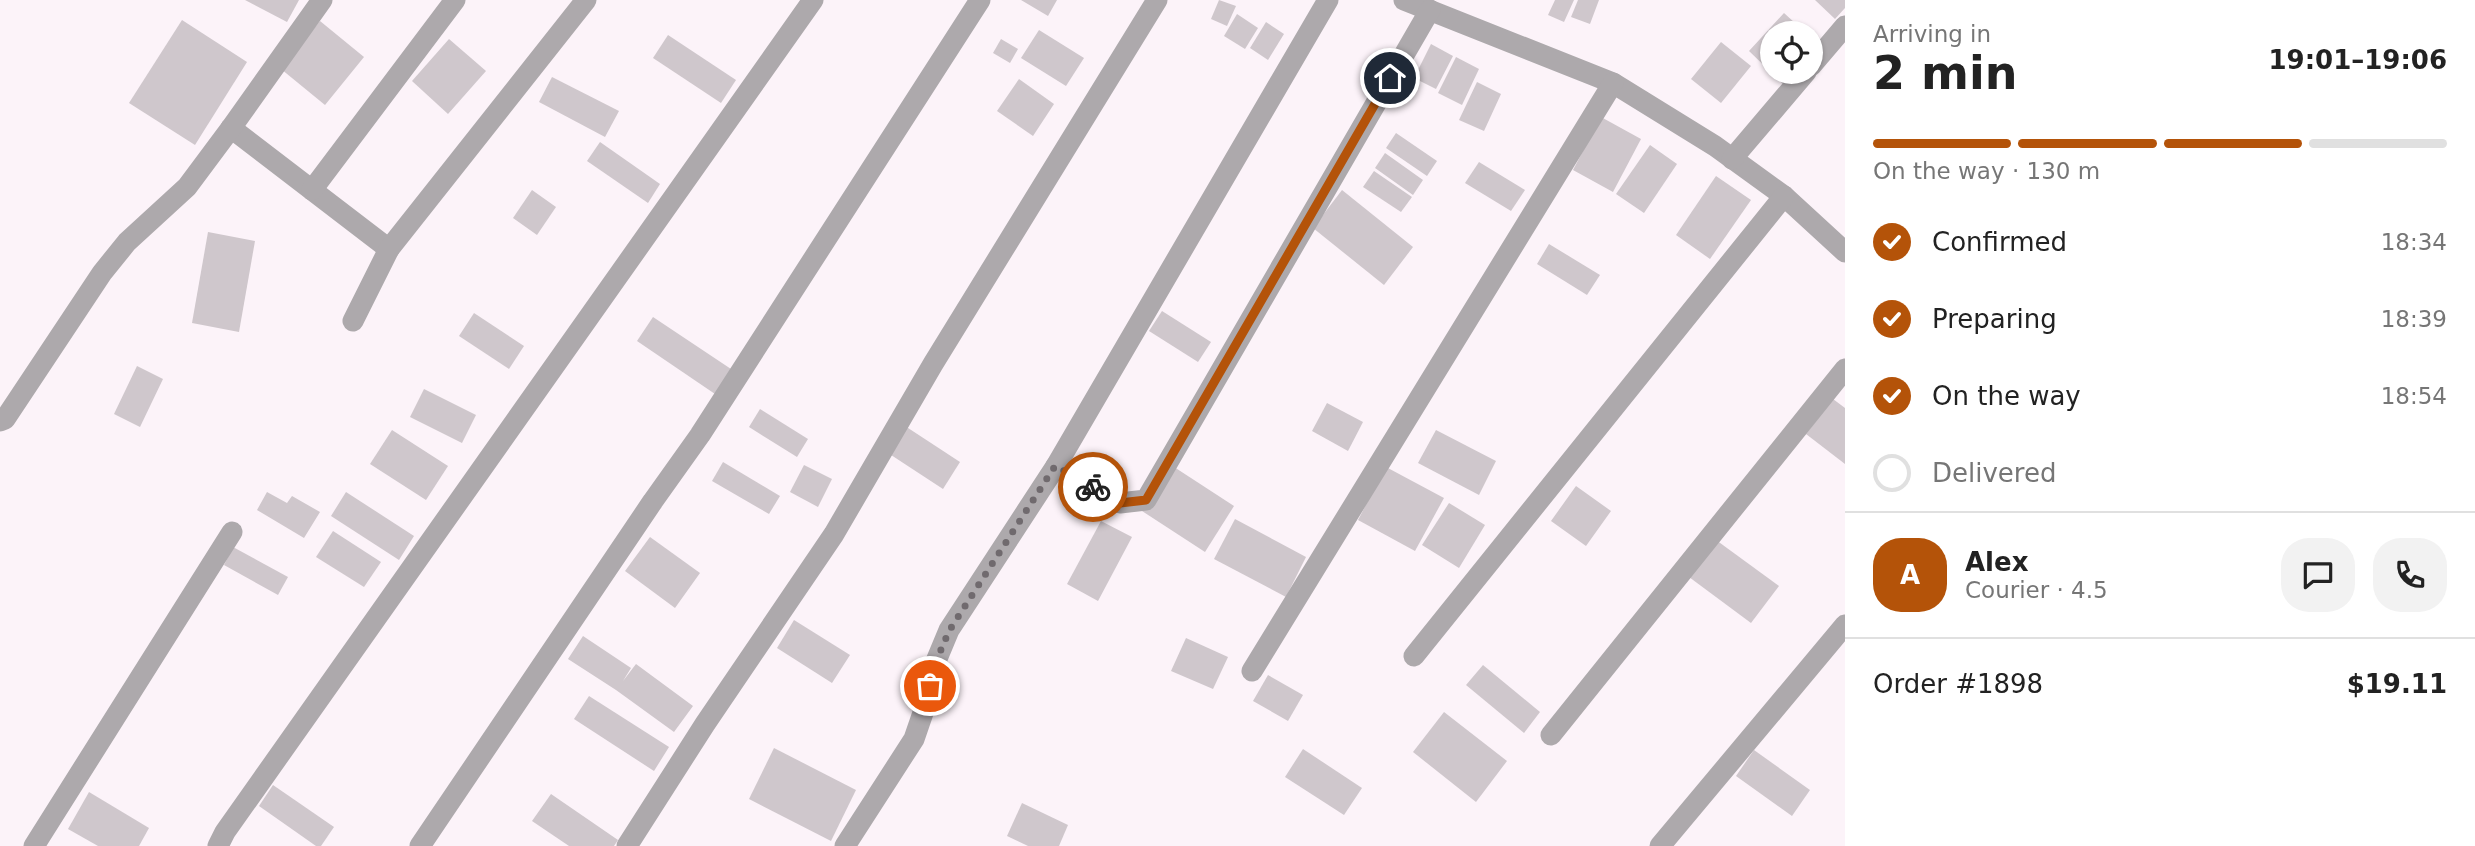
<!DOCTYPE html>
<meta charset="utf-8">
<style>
body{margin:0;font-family:"DejaVu Sans",sans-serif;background:#f2f2f2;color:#222;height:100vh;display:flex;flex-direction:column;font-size:26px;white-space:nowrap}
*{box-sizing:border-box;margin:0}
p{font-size:23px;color:#767676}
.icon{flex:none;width:38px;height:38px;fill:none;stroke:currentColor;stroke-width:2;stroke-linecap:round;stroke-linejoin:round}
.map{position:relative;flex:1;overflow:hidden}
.side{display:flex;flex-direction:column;background:#fff;width:630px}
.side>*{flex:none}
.controls{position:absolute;left:1760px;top:21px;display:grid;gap:14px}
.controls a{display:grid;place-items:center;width:63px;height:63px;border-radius:50%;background:#fff;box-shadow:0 2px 5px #0004;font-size:35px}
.pin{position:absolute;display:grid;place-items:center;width:60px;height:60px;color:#fff;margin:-30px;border:4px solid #fff;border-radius:50%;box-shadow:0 2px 7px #0007}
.courier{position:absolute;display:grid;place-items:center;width:70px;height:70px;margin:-35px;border:5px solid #b45309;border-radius:50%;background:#fff;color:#222;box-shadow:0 2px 9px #0007}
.overview em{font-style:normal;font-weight:700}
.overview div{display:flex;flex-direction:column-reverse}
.overview{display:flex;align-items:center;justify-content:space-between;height:119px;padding:0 28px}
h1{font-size:46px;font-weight:700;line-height:52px}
.bar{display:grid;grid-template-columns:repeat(4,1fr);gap:10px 7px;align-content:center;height:84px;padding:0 28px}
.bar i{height:9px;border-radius:5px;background:#e0e0e0}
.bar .current{background:#b45309}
.bar p{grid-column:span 4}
.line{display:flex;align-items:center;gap:18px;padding:0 28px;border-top:2px solid #e0e0e0}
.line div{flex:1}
.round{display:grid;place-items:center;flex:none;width:74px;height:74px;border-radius:28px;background:#f2f2f2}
ol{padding:0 28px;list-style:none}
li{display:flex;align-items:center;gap:21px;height:77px}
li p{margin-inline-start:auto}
li .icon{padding:7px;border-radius:50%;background:#b45309;color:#fff;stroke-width:4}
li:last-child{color:#767676}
li i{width:38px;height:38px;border:4px solid #e0e0e0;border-radius:50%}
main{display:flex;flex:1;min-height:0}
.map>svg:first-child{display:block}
.building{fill:#cfc7cc}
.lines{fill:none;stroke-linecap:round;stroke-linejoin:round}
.street{stroke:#ada9ac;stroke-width:21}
.done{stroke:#706a6e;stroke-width:7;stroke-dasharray:0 12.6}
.route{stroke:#b45309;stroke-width:9}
</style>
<main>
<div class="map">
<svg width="1845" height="846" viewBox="0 0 1845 846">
<rect width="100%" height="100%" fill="#fcf3f9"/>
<!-- building -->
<g class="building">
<polygon points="245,0 299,0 287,22"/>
<polygon points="1021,0 1057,0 1048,16"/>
<polygon points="1219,0 1236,6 1227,26 1211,19"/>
<polygon points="1555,0 1574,0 1564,22 1548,15"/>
<polygon points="1578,0 1599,0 1590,24 1571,17"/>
<polygon points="1815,0 1845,0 1845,8 1835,19"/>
<polygon points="1784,13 1806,33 1773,33 1773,72 1796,72 1784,85 1749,51"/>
<polygon points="1237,14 1258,28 1245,49 1224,36"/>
<polygon points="182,20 247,62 195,145 129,103"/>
<polygon points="320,21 364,57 325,105 281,69"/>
<polygon points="1266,22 1284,34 1268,60 1250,48"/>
<polygon points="1039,30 1084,58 1066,86 1021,58"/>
<polygon points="668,35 736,80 721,103 653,58"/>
<polygon points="449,39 486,71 448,114 412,81"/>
<polygon points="1001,39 1018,49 1010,63 993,53"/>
<polygon points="1721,42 1751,66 1721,103 1691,79"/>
<polygon points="1431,44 1453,56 1436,89 1414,78"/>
<polygon points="1456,57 1479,69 1462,105 1438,93"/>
<polygon points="552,77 619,111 605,137 539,102"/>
<polygon points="1019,79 1054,104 1033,136 997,111"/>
<polygon points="1477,82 1501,94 1484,131 1459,120"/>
<polygon points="1601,117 1641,139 1613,192 1573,170"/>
<polygon points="1396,133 1437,161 1427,176 1386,148"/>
<polygon points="600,142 660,184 648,203 587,161"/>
<polygon points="1650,145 1677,164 1644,213 1616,194"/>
<polygon points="1385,153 1423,180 1413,195 1375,168"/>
<polygon points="1479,162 1525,190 1511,211 1465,183"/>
<polygon points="1374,171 1412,197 1401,212 1363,187"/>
<polygon points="1716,176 1751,200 1710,259 1676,235"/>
<polygon points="532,190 556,207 537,235 513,218"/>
<polygon points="1342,190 1413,247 1384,285 1313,228"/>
<polygon points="208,232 255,241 239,332 192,323"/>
<polygon points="1549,244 1600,275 1587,295 1537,264"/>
<polygon points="1162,311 1211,342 1198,362 1149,331"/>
<polygon points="474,313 524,346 509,369 459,336"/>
<polygon points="653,317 731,369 715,394 637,341"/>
<polygon points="137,366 163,379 140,427 114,414"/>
<polygon points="424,389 476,415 462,443 410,417"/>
<polygon points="1833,399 1845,408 1845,464 1806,434"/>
<polygon points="1327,403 1363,422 1348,451 1312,431"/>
<polygon points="760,409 808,439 797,457 749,427"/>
<polygon points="905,426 960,462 943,489 888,453"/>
<polygon points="392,430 448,466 426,500 370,464"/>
<polygon points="1436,430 1496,461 1479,495 1418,463"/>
<polygon points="723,462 780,496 769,514 712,481"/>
<polygon points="804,465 832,479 818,507 790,492"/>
<polygon points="1171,465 1234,506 1205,552 1142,511"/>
<polygon points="1386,467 1444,498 1415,551 1358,520"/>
<polygon points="1576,486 1611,511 1586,546 1551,521"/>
<polygon points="267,492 287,503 292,496 320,512 304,538 257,510"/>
<polygon points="346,492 414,536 399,560 331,516"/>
<polygon points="1449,503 1485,525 1459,568 1422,545"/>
<polygon points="1235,519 1306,557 1286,597 1214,559"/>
<polygon points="1101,521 1132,537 1098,601 1067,584"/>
<polygon points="333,531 381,562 364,587 316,557"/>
<polygon points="650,537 700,573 675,608 625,571"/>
<polygon points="1716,540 1779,586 1751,623 1689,577"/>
<polygon points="233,547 288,577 278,595 224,565"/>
<polygon points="794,620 850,655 832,683 777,648"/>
<polygon points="583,636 631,668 623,681 636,664 693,706 674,732 616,690 568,659"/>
<polygon points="1186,638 1228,657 1213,689 1171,671"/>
<polygon points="1483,665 1540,712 1524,733 1466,685"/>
<polygon points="1268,675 1303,695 1288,721 1253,701"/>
<polygon points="589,696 669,747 654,771 574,719"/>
<polygon points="1444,712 1507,761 1476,802 1413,752"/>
<polygon points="774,748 856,790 831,841 749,799"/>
<polygon points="1303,749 1362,788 1344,815 1285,777"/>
<polygon points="1754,750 1810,790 1792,816 1736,776"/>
<polygon points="273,785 334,827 321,846 316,846 259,806"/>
<polygon points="89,792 149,828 139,846 98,846 68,829"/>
<polygon points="551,794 618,840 614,846 569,846 532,821"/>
<polygon points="1022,803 1068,825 1059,846 1028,846 1007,836"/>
</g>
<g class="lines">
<!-- street -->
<g class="street">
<polyline points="1404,0 1613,83 1715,146 1784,196 1845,252"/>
<polyline points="1811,66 1845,26"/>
<polyline points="231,128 389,249"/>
<polyline points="1732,159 1806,72"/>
<polyline points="312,190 455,0"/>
<polyline points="353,321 389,249 586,0"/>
<polyline points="0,421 5,419 102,273 127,242 187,187 231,128 322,0"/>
<polyline points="1056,466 1120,503 1146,500 1430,10"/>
<polyline points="1414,656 1784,196"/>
<polyline points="1252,671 1613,83"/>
<polyline points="1551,735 1845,369"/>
<polyline points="34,846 232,532"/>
<polyline points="218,846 225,832 813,0"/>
<polyline points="420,846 653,501 700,435 980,0"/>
<polyline points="627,846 705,724 834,534 933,364 1157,0"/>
<polyline points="845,846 914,739 925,707 934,666 949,630 1056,466 1328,0"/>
<polyline points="1660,846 1845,625"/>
</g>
</g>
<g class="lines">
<!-- done -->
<polyline class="done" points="930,686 934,666 949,631 1055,466 1093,487"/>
<!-- route -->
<polyline class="route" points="1093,487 1120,503 1146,500 1390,78"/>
</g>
</svg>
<div class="controls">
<a><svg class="icon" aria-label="locate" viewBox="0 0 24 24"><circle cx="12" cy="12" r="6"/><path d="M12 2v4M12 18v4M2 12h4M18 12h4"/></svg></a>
</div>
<div class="pin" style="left:930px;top:686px;background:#ea580c"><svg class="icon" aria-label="bag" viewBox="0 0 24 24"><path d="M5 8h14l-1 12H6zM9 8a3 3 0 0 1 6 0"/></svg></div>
<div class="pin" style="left:1390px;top:78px;background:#1f2937"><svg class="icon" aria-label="home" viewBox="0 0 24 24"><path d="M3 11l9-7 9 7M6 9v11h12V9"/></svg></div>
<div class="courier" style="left:1093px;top:487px"><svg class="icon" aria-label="bike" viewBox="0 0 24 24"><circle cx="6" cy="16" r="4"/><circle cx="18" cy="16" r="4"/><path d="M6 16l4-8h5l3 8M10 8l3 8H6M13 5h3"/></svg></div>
</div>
<section class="side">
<div class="overview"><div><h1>2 min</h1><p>Arriving in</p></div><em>19:01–19:06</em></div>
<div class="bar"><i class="current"></i><i class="current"></i><i class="current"></i><i></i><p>On the way · 130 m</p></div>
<ol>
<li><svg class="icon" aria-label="check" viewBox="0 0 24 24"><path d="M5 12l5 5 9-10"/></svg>Confirmed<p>18:34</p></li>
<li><svg class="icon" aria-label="check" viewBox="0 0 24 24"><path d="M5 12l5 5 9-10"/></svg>Preparing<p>18:39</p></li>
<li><svg class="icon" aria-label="check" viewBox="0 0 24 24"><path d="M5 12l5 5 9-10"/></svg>On the way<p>18:54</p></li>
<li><i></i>Delivered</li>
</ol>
<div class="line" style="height:126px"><b class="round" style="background:#b45309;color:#fff">A</b><div><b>Alex</b><p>Courier · 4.5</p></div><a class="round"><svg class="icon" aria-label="chat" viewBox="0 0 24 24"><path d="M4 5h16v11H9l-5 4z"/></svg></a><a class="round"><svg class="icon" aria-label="phone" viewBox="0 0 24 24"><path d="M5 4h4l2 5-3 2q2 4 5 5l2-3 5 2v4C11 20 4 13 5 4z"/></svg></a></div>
<div class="line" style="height:91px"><div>Order #1898</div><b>$19.11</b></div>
</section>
</main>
